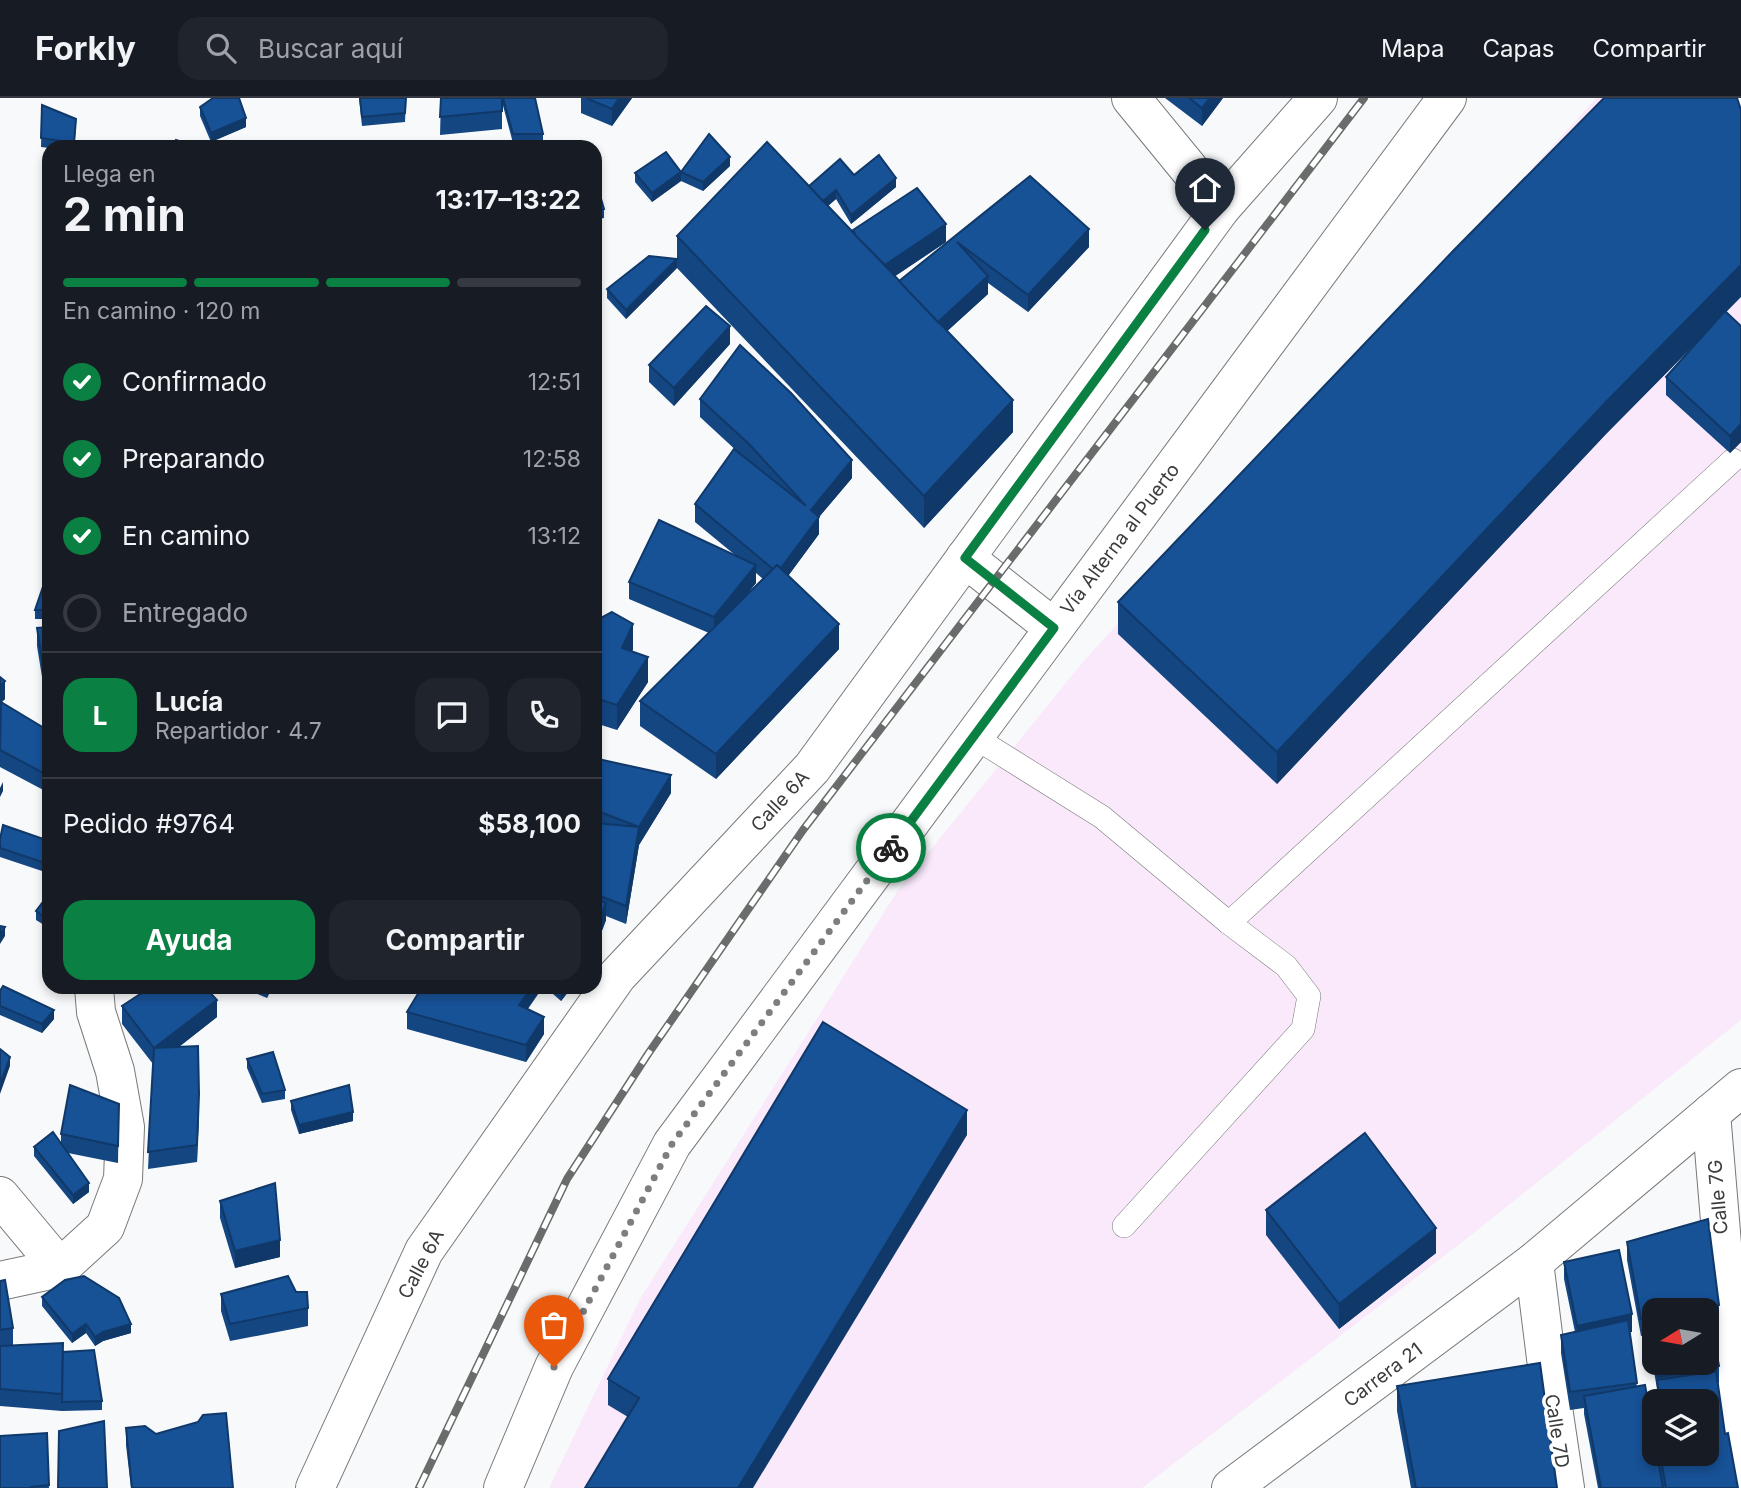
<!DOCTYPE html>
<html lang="es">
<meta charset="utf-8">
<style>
body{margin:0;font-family:Inter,sans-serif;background:#20242c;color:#f1f3f6;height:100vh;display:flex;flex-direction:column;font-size:26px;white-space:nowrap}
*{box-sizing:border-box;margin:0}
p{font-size:23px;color:#9ea1a6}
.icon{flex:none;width:38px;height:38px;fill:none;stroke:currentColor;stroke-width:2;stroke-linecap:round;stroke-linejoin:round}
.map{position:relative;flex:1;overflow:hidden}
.sheet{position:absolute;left:42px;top:42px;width:560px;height:854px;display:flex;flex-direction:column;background:#171b24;border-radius:21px;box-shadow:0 4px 10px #0003}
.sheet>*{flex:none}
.needle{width:46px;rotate:259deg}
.buttons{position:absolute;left:1642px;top:1200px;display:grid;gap:14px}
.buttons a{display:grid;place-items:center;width:77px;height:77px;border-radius:14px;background:#171b24;box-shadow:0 4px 10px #0003;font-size:35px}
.pin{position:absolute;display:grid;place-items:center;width:60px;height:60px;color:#fff;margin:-72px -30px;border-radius:50% 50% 50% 0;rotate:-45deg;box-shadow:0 0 7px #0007}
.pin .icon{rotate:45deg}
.courier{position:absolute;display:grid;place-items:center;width:70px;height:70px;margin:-35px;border:5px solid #0b8043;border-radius:50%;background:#fff;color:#222;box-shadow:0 2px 9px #0007}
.summary em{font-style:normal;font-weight:700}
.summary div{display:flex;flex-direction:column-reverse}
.summary{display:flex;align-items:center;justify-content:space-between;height:119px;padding:0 21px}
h1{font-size:46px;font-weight:700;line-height:52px}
.bar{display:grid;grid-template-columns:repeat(4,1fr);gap:10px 7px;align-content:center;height:84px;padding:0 21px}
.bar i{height:9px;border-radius:5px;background:#363941}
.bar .active{background:#0b8043}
.bar p{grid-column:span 4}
.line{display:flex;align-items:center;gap:18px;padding:0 21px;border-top:2px solid #363941}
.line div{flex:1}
.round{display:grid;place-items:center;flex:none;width:74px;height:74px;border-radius:21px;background:#20242c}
ol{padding:0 21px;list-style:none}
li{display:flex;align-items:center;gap:21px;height:77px}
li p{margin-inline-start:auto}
li .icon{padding:7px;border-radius:50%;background:#0b8043;color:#fff;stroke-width:4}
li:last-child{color:#9ea1a6}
li i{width:38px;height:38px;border:4px solid #363941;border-radius:50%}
.button{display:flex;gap:14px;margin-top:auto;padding:14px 21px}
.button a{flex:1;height:80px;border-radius:21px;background:#0b8043;color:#fff;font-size:28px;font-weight:700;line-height:80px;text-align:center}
.button a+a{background:#20242c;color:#f1f3f6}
header{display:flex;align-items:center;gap:42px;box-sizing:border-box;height:98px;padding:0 35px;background:#171b24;border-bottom:2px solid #363941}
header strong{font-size:33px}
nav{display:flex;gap:38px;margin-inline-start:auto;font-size:24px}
.search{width:490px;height:63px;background:#20242c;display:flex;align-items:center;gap:18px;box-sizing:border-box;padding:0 24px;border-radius:21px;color:#9ea1a6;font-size:26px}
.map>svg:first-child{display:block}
.industrial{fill:#f9e9fb}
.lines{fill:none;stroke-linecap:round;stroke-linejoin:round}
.service-casing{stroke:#78797a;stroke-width:24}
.minor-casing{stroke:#78797a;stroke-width:40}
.primary-casing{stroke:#78797a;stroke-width:40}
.service{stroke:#fff;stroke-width:23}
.minor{stroke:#fff;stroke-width:38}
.primary{stroke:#fff;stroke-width:38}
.rail-casing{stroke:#6a6b6b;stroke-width:8}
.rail{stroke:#fff;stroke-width:5;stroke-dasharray:16;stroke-linecap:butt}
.wall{fill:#144681;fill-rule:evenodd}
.shaded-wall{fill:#103969}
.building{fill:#175196;stroke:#103969;stroke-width:2}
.done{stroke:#7d7e7e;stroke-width:7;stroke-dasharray:0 12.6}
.route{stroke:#0b8043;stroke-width:9}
.labels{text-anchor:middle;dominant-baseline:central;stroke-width:7;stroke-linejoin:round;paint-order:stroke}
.street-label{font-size:19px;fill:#3b3c3c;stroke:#fff}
</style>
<header>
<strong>Forkly</strong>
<div class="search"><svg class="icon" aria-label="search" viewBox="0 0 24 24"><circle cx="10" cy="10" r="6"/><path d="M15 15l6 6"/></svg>Buscar aquí</div>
<nav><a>Mapa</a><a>Capas</a><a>Compartir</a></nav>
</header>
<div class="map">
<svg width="1741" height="1390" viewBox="0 0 1741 1390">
<rect width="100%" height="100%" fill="#f8f9fa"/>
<!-- industrial -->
<polygon class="industrial" points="1596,0 1732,0 1741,24 1741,922 1470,1138 1142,1390 549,1390 640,1201 898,792 1082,565"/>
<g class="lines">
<defs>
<g id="service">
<polyline points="974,639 1102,719 1229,825 1286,868 1309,898 1303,931 1124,1128"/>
<polyline points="1229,825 1733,362"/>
</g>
<g id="minor">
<polyline points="1131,0 1221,110"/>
<polyline points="965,460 1054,530"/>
<polyline points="1711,1015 1741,1373"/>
<polyline points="0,1098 60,1170"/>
<polyline points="1534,1164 1548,1276 1565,1390"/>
<polyline points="0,1183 60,1170 105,1129 123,1081 125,1029 115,973 96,914 94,889"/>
<polyline points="315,1390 424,1153 617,878 812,670 1221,110 1318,0"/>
<polyline points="1231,1390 1534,1164 1741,990"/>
</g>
<polyline id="primary" points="503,1390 554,1269 672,1046 1447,0"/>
</defs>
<!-- service casing -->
<use href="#service" class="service-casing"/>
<!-- minor casing -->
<use href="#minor" class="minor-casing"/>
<!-- primary casing -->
<use href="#primary" class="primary-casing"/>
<!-- service -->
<use href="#service" class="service"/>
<!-- minor -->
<use href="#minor" class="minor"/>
<!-- primary -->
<use href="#primary" class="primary"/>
<defs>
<polyline id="rail" points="419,1390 567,1081 648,956 803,732 1364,0"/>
</defs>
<!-- rail casing -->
<use href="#rail" class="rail-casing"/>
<!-- rail -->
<use href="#rail" class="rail"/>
</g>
<!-- wall -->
<g class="wall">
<polygon points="359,0 406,0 405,24 362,28"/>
<polygon points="441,0 535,0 543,36 543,45 513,45 502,4 502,31 440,37"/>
<polygon points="581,0 632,0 612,28 581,15"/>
<polygon points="1165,0 1223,0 1202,28"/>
<polygon points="42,7 76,30 74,49 49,49 49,50 41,49"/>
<polygon points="200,9 246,29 211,44 200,18"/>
<polygon points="730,68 703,93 681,83 652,104 635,84 635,75 681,74"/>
<polygon points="854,77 896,89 851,126 836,101 828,108 853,135 853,132 946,144 895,178 899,183 1030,78 1089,149 1028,214 988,185 988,196 947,233 1013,334 924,430 677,170 677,138 809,88"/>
<polygon points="595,80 604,111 604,120 595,122"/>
<polygon points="677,170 626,221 607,200 607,191"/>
<polygon points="1726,214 1741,228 1741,344 1730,355 1666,297 1666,279 1707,234 1606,336 1277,686 1118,536 1118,504"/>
<polygon points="730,246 674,308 649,284 649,267"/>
<path d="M 700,301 L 852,380 L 819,419 L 819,436 L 788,478 L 839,551 L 716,681 L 640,628 L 640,603 L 709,535 L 629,501 L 629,484 L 735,457 L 695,424 L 695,406 L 740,356 L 700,319 ZM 756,475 L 763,481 L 743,501 L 756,485 Z"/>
<polygon points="49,475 49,521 35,521 35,512"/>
<polygon points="595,523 633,551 632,554 648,584 617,632 595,625"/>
<polygon points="49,529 49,622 37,548 37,530"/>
<polygon points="0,579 5,601 1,604 49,633 49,695 0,669"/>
<polygon points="595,673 671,695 639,747 626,826 606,818 606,822 595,851"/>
<polygon points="0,741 49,743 42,773 0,759"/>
<polygon points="49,796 49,830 36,822 36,813"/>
<polygon points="248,889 272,889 267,900 248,892"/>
<polygon points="284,889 307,889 304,896"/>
<polygon points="545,889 572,889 561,903"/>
<polygon points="0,893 54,921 42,935 0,917"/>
<polygon points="122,908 217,919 179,949 199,1014 197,1064 148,1071 153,966 122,926"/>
<polygon points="528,911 544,936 526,964 407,931 407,914"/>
<polygon points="247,961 285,992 285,1001 262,1005 247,970"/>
<polygon points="291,1003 353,1023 299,1036 291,1012"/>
<polygon points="119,1006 118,1065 68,1055 89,1094 73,1106 34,1058 34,1049 61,1045 61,1036"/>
<polygon points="967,1037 628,1319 608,1307 608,1281"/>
<polygon points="220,1103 280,1159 235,1170 220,1120"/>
<polygon points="1266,1112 1436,1155 1339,1231 1266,1137"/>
<path d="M 1627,1144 L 1719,1207 L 1719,1224 L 1711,1226 L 1719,1268 L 1719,1285 L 1718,1285 L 1725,1336 L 1738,1390 L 1598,1390 L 1584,1316 L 1584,1310 L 1570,1312 L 1561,1255 L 1561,1237 L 1575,1234 L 1564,1181 L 1564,1164 L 1632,1234 L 1630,1234 L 1637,1289 L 1658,1364 L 1658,1356 L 1706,1356 L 1706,1304 L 1658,1304 L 1657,1291 L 1650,1250 L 1650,1236 L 1641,1238 L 1627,1162 ZM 1654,1213 L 1706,1213 L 1706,1265 L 1654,1265 Z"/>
<polygon points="0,1183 13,1230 13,1247 63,1254 102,1303 102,1312 62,1313 0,1308"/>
<polygon points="296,1194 308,1210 308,1228 230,1243 221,1213 221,1196"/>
<polygon points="42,1199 131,1235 103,1243 95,1248 86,1235 72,1245 42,1208"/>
<polygon points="1397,1288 1557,1390 1411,1390 1397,1313"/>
<polygon points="198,1324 233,1390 131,1390 126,1347 126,1330 156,1336"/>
<polygon points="47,1335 49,1390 0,1390"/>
</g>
<!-- shaded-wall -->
<g class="shaded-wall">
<polygon points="619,0 632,0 612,28 612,11"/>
<polygon points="1210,0 1223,0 1202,28 1202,10"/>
<polygon points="246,20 246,29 211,44 211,35"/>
<polygon points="730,59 730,68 703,93 703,84"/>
<polygon points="681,74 681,83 652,104 652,95"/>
<polygon points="896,80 896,89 851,126 851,117"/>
<polygon points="836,92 836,101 811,122 811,113"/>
<polygon points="946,126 946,144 876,191 876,173"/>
<polygon points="1089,131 1089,149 1028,214 1028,197"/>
<polygon points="677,161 677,170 626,221 626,212"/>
<polygon points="1741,167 1741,199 1606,336 1277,686 1277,654 1606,304"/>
<polygon points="988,178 988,196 931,248 931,231"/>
<polygon points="730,228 730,246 674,308 674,290"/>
<polygon points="1013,302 1013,334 924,430 924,398"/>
<polygon points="1741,326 1741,344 1730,355 1730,338"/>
<polygon points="852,362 852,380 819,419 819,436 777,493 777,475 811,412"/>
<polygon points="756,467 756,485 714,537 714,519"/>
<polygon points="633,526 633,551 622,575 622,550"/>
<polygon points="839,526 839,551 716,681 716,656"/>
<polygon points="648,559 648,584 617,632 617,607"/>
<polygon points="5,583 5,601 0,606 0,588"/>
<polygon points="671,677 671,695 639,747 626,826 626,808 639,729"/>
<polygon points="3,684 3,693 0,699 0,690"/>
<polygon points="49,748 49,757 42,773 42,764"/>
<polygon points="606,805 606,822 595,851 595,834"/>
<polygon points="5,829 5,838 0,846 0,837"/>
<polygon points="268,889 272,889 267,900 267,891"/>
<polygon points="532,889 543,889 519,924 519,907"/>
<polygon points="561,889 572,889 561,903"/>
<polygon points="217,902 217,919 154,968 154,950"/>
<polygon points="54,912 54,921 42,935 42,926"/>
<polygon points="544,919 544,936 526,964 526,947"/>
<polygon points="10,959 10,968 0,996 0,987"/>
<polygon points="199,996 199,1014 197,1064 197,1047"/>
<polygon points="967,1012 967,1037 753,1390 738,1390"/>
<polygon points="353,1014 353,1023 299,1036 299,1027"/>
<polygon points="89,1085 89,1094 73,1106 73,1097"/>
<polygon points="1436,1130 1436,1155 1339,1231 1339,1206"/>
<polygon points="280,1142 280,1159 235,1170 235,1153"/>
<polygon points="1632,1216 1632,1234 1577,1245 1577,1228"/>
<polygon points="86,1226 86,1235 72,1245 72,1236"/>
<polygon points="131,1226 131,1235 103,1243 95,1248 95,1239 103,1234"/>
</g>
<!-- building -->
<g class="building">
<polygon points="213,0 239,0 246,20 211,35 200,9"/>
<polygon points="360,0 406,0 405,15 362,19"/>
<polygon points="441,0 502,0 502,13 440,19"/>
<polygon points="503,0 535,0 543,36 513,36"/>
<polygon points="586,0 619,0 612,11"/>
<polygon points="1189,0 1210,0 1202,10"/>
<polygon points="1604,0 1737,0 1741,12 1741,167 1606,304 1277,654 1118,504 1454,152"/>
<polygon points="42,7 76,21 74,45 41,40"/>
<polygon points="709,36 730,59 703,84 681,74 652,95 635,75 666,54 681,74"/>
<polygon points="176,42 197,49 170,49"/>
<polygon points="767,44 1013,302 924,398 677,138"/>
<polygon points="879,57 896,80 851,117 836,92 823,103 809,88 840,61 854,77"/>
<polygon points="1030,78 1089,131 1028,197 957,144 988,178 938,224 899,183"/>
<polygon points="595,80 604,111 595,113"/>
<polygon points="917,90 946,126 885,167 856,138 853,132"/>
<polygon points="649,158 677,161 626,212 607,191"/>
<polygon points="706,208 730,228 674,290 649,267"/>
<polygon points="1725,213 1741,228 1741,326 1730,338 1666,279"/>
<polygon points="740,247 791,295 852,362 811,412 819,419 781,470 777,467 773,471 695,406 734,351 806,408 749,346 700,301"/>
<polygon points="659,422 756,467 714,519 629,484"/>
<polygon points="777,467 839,526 716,656 640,603"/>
<polygon points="48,474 49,512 35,512"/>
<polygon points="612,514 633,526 622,550 648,559 617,607 595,600 595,523"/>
<polygon points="49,529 49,605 37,530"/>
<polygon points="0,579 5,583 0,588"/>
<polygon points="1,604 49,633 49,678 0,652"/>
<polygon points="598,661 671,677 639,729 595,712 595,673"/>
<polygon points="595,725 639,729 626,808 595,796"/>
<polygon points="3,727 49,743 49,748 42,764 0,750 0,741"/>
<polygon points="49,796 49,822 36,813"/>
<polygon points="595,800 606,805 595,834"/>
<polygon points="0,828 5,829 0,837"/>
<polygon points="3,888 54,912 42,926 0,908 0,893"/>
<polygon points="151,889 205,889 217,902 154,950 122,908"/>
<polygon points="422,889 532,889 519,907 544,919 526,947 407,914"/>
<polygon points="823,924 967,1012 738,1390 585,1390 639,1300 608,1281"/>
<polygon points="198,948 199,996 197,1047 148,1054 154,950"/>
<polygon points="0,951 10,959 0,987"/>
<polygon points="273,954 285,992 262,996 247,961"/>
<polygon points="70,987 119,1006 118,1048 61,1036"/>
<polygon points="349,987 353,1014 299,1027 291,1003"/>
<polygon points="53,1034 89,1085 73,1097 34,1049"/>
<polygon points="1365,1035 1436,1130 1339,1206 1266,1112"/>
<polygon points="275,1085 280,1142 235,1153 220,1103"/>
<polygon points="1708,1121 1719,1207 1685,1213 1654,1213 1654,1218 1641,1221 1627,1144"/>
<polygon points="1619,1152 1632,1216 1577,1228 1564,1164"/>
<polygon points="84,1178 119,1200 131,1226 103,1234 95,1239 86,1226 72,1236 42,1199 65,1182"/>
<polygon points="288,1178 296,1194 307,1194 308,1210 230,1226 221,1196"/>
<polygon points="5,1182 13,1230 0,1232 0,1183"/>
<polygon points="1710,1221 1719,1268 1658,1279 1656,1265 1706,1265 1706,1222"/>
<polygon points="1628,1222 1637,1285 1570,1294 1561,1237"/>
<polygon points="1650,1232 1654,1232 1654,1254"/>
<polygon points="63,1245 62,1296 0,1291 0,1248"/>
<polygon points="94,1252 102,1303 62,1304 63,1254"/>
<polygon points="1540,1265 1557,1390 1416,1390 1397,1288"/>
<polygon points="1716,1273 1725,1336 1728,1335 1738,1390 1666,1390 1660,1356 1706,1356 1706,1304 1660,1304 1657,1282"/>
<polygon points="1645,1287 1654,1338 1654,1356 1657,1356 1663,1390 1601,1390 1584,1298"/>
<polygon points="226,1315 233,1390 132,1390 126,1330 145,1328 156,1336 198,1324 203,1317"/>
<polygon points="104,1323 107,1390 58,1390 59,1333"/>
<polygon points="47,1335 49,1387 31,1389 31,1390 0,1390 0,1338"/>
</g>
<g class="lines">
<!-- done -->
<polyline class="done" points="554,1269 672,1046 891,750"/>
<!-- route -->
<polyline class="route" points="891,750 1054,530 965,460 1205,132"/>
</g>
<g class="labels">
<!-- street labels -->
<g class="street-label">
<text transform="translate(1120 441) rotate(-53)">Vía Alterna al Puerto</text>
<text transform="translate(780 703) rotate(-47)">Calle 6A</text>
<text transform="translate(1718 1099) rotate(-95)">Calle 7G</text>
<text transform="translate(421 1166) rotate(-62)">Calle 6A</text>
<text transform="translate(1383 1277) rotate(-37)">Carrera 21</text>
<text transform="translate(1557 1333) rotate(81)">Calle 7D</text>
</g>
</g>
</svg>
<div class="buttons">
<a><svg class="needle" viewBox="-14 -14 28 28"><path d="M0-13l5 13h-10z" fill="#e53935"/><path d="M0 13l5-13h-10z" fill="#9ea1a6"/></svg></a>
<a><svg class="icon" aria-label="layers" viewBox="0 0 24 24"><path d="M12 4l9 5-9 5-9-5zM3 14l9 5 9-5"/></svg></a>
</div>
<div class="pin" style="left:554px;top:1269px;background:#ea580c"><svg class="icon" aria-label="bag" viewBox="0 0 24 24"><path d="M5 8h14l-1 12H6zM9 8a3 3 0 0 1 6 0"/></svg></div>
<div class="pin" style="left:1205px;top:132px;background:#1f2937"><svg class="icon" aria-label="home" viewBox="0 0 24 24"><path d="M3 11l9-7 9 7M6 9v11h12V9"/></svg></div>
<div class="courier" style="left:891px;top:750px"><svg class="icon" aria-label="bike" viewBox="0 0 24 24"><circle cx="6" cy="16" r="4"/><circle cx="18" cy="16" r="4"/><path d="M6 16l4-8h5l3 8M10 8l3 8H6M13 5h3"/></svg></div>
<section class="sheet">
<div class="summary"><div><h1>2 min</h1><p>Llega en</p></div><em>13:17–13:22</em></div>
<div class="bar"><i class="active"></i><i class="active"></i><i class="active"></i><i></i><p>En camino · 120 m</p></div>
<ol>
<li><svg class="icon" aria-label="check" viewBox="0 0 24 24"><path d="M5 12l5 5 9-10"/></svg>Confirmado<p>12:51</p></li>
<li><svg class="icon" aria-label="check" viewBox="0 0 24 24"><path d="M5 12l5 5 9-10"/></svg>Preparando<p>12:58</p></li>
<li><svg class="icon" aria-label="check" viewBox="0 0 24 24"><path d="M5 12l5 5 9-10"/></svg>En camino<p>13:12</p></li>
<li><i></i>Entregado</li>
</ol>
<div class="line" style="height:126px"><b class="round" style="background:#0b8043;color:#fff">L</b><div><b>Lucía</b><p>Repartidor · 4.7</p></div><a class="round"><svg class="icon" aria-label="chat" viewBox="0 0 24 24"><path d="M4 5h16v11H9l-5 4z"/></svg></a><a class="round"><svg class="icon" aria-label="phone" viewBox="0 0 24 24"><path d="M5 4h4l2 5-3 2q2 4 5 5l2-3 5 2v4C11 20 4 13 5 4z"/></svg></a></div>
<div class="line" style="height:91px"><div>Pedido #9764</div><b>$58,100</b></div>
<div class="button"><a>Ayuda</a><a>Compartir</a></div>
</section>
</div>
